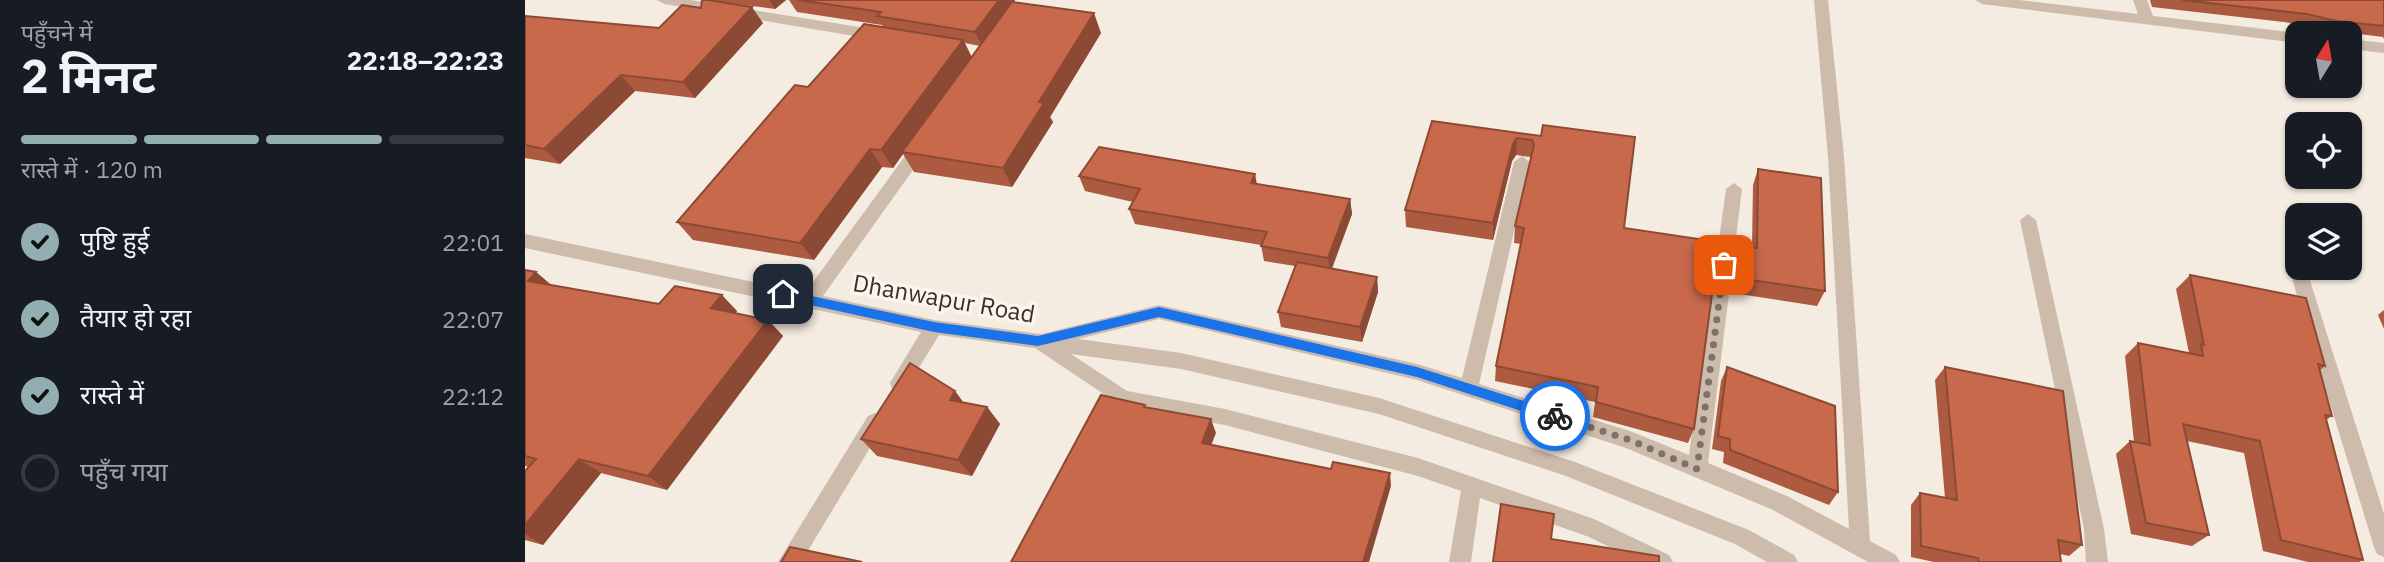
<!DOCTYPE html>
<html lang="hi">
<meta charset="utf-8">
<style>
body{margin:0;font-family:"IBM Plex Sans","Noto Sans Devanagari",sans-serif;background:#242831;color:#f1f3f6;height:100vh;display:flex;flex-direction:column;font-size:26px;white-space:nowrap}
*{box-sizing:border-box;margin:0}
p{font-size:23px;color:#9ea1a6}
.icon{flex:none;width:38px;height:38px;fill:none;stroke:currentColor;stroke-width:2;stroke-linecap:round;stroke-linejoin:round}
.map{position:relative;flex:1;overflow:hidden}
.sheet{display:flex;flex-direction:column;background:#171b24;width:525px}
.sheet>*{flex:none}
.needle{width:46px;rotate:11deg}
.tools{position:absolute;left:1760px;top:21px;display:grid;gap:14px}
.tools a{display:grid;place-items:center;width:77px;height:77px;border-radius:14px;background:#171b24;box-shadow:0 2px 5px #0004;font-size:35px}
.pin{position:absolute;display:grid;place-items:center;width:60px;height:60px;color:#fff;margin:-30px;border-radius:14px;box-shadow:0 4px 10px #0006}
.courier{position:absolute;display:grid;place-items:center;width:70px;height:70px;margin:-35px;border:5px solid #1a73e8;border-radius:50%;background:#fff;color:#222;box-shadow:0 2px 9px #0007}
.head em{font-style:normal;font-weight:700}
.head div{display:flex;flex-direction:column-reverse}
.head{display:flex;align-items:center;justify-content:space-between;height:119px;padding:0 21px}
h1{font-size:46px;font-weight:700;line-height:52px}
.bar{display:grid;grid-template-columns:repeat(4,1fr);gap:10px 7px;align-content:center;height:84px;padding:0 21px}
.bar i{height:9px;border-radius:5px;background:#363941}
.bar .active{background:#92aeb2}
.bar p{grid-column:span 4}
ol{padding:0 21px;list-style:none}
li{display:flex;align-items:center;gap:21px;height:77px}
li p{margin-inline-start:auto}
li .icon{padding:7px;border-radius:50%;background:#92aeb2;color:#111;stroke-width:4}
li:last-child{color:#9ea1a6}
li i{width:38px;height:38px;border:4px solid #363941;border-radius:50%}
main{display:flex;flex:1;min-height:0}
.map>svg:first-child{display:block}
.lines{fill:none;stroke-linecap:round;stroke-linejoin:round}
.minor{fill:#cdbbac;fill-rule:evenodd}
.wall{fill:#ac5a40;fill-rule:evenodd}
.shaded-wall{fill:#8c4a34}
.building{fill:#c8694b;stroke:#8c4a34;stroke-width:2}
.route{fill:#1a73e8}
.done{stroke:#7c716b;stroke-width:7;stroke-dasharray:0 12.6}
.labels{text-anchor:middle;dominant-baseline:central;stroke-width:7;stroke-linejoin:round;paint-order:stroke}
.street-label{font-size:24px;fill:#3b302b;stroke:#fbf5ee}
</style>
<main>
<section class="sheet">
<div class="head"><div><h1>2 मिनट</h1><p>पहुँचने में</p></div><em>22:18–22:23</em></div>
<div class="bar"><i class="active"></i><i class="active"></i><i class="active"></i><i></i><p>रास्ते में · 120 m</p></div>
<ol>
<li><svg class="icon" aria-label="check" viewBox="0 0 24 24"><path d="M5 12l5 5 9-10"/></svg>पुष्टि हुई<p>22:01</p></li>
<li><svg class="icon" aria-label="check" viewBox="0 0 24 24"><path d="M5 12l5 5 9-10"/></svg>तैयार हो रहा<p>22:07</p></li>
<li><svg class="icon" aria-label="check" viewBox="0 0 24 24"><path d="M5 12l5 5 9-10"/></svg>रास्ते में<p>22:12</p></li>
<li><i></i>पहुँच गया</li>
</ol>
</section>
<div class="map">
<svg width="1859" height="562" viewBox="0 0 1859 562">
<rect width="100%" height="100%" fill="#f4ebe1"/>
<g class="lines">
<!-- minor -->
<g class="minor">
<polygon points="132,0 166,0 353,30 360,35 353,40 139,4"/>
<polygon points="1289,0 1303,0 1319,157 1345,541 1371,555 1375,562 1343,562 1248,510 1101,448 892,380 634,319 553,339 656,353 854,398 1050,462 1224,530 1269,555 1273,562 1242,562 1210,544 1041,476 854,414 656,369 546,354 602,391 700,409 893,458 1069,519 1144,555 1148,562 1115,562 1064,537 955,498 946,562 924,562 936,491 893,476 700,425 598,407 510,348 414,335 381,389 374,391 367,389 365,383 396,332 0,248 0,234 280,293 391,141 403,141 405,145 403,149 298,296 409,320 516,334 634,305 892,364 937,378 989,162 997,156 1005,162 954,384 1105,431 1164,455 1201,189 1209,183 1217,189 1183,463 1262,496 1324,529 1303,157"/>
<polygon points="1450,0 1494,0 1613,14 1608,0 1622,0 1628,16 1773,33 1773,43 1457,4"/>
<polygon points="1825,39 1859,43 1859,53 1825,49"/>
<polygon points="1503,214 1511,220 1579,529 1583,562 1561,562 1559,529 1495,220"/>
<polygon points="1772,259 1773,268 1781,268 1859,514 1859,557 1852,554 1849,547 1763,266 1766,261"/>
<polygon points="350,413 357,416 360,422 357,428 276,562 253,562 343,416"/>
</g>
</g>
<!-- wall -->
<g class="wall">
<polygon points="189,0 261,0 250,9 198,2 238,23 170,98 110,91 35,164 0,158 0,16 134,28 190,1"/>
<path d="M 264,0 L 490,0 L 488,3 L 576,33 L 525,117 L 528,122 L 487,187 L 389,172 L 378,154 L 368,168 L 357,167 L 289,260 L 168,240 L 152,222 L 283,87 L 358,27 L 357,25 L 272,12 ZM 440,43 L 455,46 L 447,57 Z"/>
<polygon points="1625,0 1859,0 1859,39 1858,37 1803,30 1775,24 1627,7"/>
<polygon points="907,121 1016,136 1099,228 1169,429 1163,443 1068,417 1070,402 970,381 971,366 996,244 989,243 990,226 1006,159 1005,157 991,155 987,161 968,240 881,227 880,210"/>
<polygon points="1233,169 1300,291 1292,306 1207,293 1211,261 1216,246 1227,247 1228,185"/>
<polygon points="554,176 732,184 825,199 827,214 807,269 852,277 853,292 837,342 756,327 753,312 770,266 739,261 736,245 610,224 604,209 608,202 560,191"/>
<polygon points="0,270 11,272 27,286 134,304 212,311 211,313 243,320 258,336 142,490 76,473 18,545 0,540 0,471 4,467 0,466"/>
<polygon points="1665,275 1800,366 1795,370 1807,416 1801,420 1838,560 1834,562 1783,562 1738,551 1719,453 1662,441 1684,535 1667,546 1606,534 1591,454 1605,441 1609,442 1600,356 1613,343 1664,353 1651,289"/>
<polygon points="1859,310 1859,329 1853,315"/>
<polygon points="1202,367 1313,492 1304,505 1198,463 1199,452 1187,449 1196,381"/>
<polygon points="1420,367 1557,545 1544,556 1535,554 1536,562 1409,562 1386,557 1386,505 1395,493 1420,498 1410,380"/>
<polygon points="430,391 438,402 462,407 475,424 447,476 352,456 336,439"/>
</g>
<!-- shaded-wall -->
<g class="shaded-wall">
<polygon points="244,0 261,0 250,9"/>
<polygon points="474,0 490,0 457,46 450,32"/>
<polygon points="227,7 238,23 170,98 158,82"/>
<polygon points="569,13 576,33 525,117 528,122 487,187 478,168 514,102"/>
<polygon points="438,40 447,59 377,152 378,154 368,168 356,150"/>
<polygon points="96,75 110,91 35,164 19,149"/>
<polygon points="992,138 991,155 987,161 968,240 968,223 988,144"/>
<polygon points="345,149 357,167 289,260 275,243"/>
<polygon points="730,174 733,190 726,183"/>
<polygon points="825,199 827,214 805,272 803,258"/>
<polygon points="11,272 31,289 3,281"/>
<polygon points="852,277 853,292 837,342 835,327"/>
<polygon points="197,295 212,311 202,324 186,308"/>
<polygon points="243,320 258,336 142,490 123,476"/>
<polygon points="430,391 443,409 425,400"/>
<polygon points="462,407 475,424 447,476 433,460"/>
<polygon points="686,419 691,433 682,456 677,443"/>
<polygon points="54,459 76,473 18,545 0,534 0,525"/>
<polygon points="865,473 866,486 844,562 838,562"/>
</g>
<!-- building -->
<g class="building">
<polygon points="177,0 183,0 227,7 158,82 96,75 19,149 0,145 0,16 134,28 157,5 176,8"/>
<polygon points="273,0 474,0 450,32 352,16 356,12"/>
<polygon points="1657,0 1859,0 1859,26 1811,21 1782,14"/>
<polygon points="487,2 569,13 514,102 519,103 478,168 377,152"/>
<polygon points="339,24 438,40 356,150 345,149 275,243 152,222 270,85 283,87"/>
<polygon points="907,121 1016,136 1018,125 1110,137 1099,228 1194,242 1169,429 1071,402 1073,387 971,366 999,228 990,226 1009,145 1007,140 992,138 988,144 968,223 880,210"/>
<polygon points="574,147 730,174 726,183 825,199 803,258 736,246 742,232 604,209 615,189 554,176"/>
<polygon points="1233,169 1296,178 1300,291 1212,278 1216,246 1232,248"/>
<polygon points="772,262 852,277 835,327 753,312"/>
<polygon points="0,270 11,272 3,281 134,304 150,286 197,295 186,308 243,320 123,476 54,459 0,525 0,471 11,459 0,456"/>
<polygon points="1665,275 1781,298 1800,366 1793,364 1807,416 1800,415 1838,560 1756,540 1735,441 1658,424 1684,535 1621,523 1605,441 1625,445 1613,343 1678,356 1676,344 1679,345"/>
<polygon points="385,363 430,391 425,400 462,407 433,460 336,439"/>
<polygon points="1202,367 1310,406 1313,492 1205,450 1205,439 1193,436"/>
<polygon points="1420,367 1538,391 1557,545 1533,540 1536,562 1454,562 1453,558 1396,546 1395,493 1432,500"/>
<polygon points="576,395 620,405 619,407 686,419 677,443 806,469 808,462 865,473 838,562 486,562"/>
<polygon points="976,504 1029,514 1026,539 1134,556 1134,562 968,562"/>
<polygon points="265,547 337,562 256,562"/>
</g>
<!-- route -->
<polygon class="route" points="258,290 409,322 513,336 634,307 892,367 1030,411 1036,416 1030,422 892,377 634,317 513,346 409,332 258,299 252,294"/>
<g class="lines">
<!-- done -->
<polyline class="done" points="1030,416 1105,440 1172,469 1199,265"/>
</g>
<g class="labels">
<!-- street labels -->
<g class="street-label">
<text transform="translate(419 298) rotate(10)">Dhanwapur Road</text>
</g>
</g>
</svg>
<div class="tools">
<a><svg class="needle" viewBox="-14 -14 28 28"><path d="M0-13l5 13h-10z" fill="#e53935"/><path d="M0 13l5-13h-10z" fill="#9ea1a6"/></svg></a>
<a><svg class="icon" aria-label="locate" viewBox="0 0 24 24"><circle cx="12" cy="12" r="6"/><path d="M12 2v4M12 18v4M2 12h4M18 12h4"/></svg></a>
<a><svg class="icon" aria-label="layers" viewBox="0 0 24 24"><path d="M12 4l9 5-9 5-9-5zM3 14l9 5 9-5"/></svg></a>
</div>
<div class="pin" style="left:1199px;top:265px;background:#ea580c"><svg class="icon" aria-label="bag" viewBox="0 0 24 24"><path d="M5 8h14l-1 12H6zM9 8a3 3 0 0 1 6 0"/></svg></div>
<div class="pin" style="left:258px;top:294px;background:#1f2937"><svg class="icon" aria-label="home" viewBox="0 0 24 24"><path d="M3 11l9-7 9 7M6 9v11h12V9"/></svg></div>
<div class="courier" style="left:1030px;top:416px"><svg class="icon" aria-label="bike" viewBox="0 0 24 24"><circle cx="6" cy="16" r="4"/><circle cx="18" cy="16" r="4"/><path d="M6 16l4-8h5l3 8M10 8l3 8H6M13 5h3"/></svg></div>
</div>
</main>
